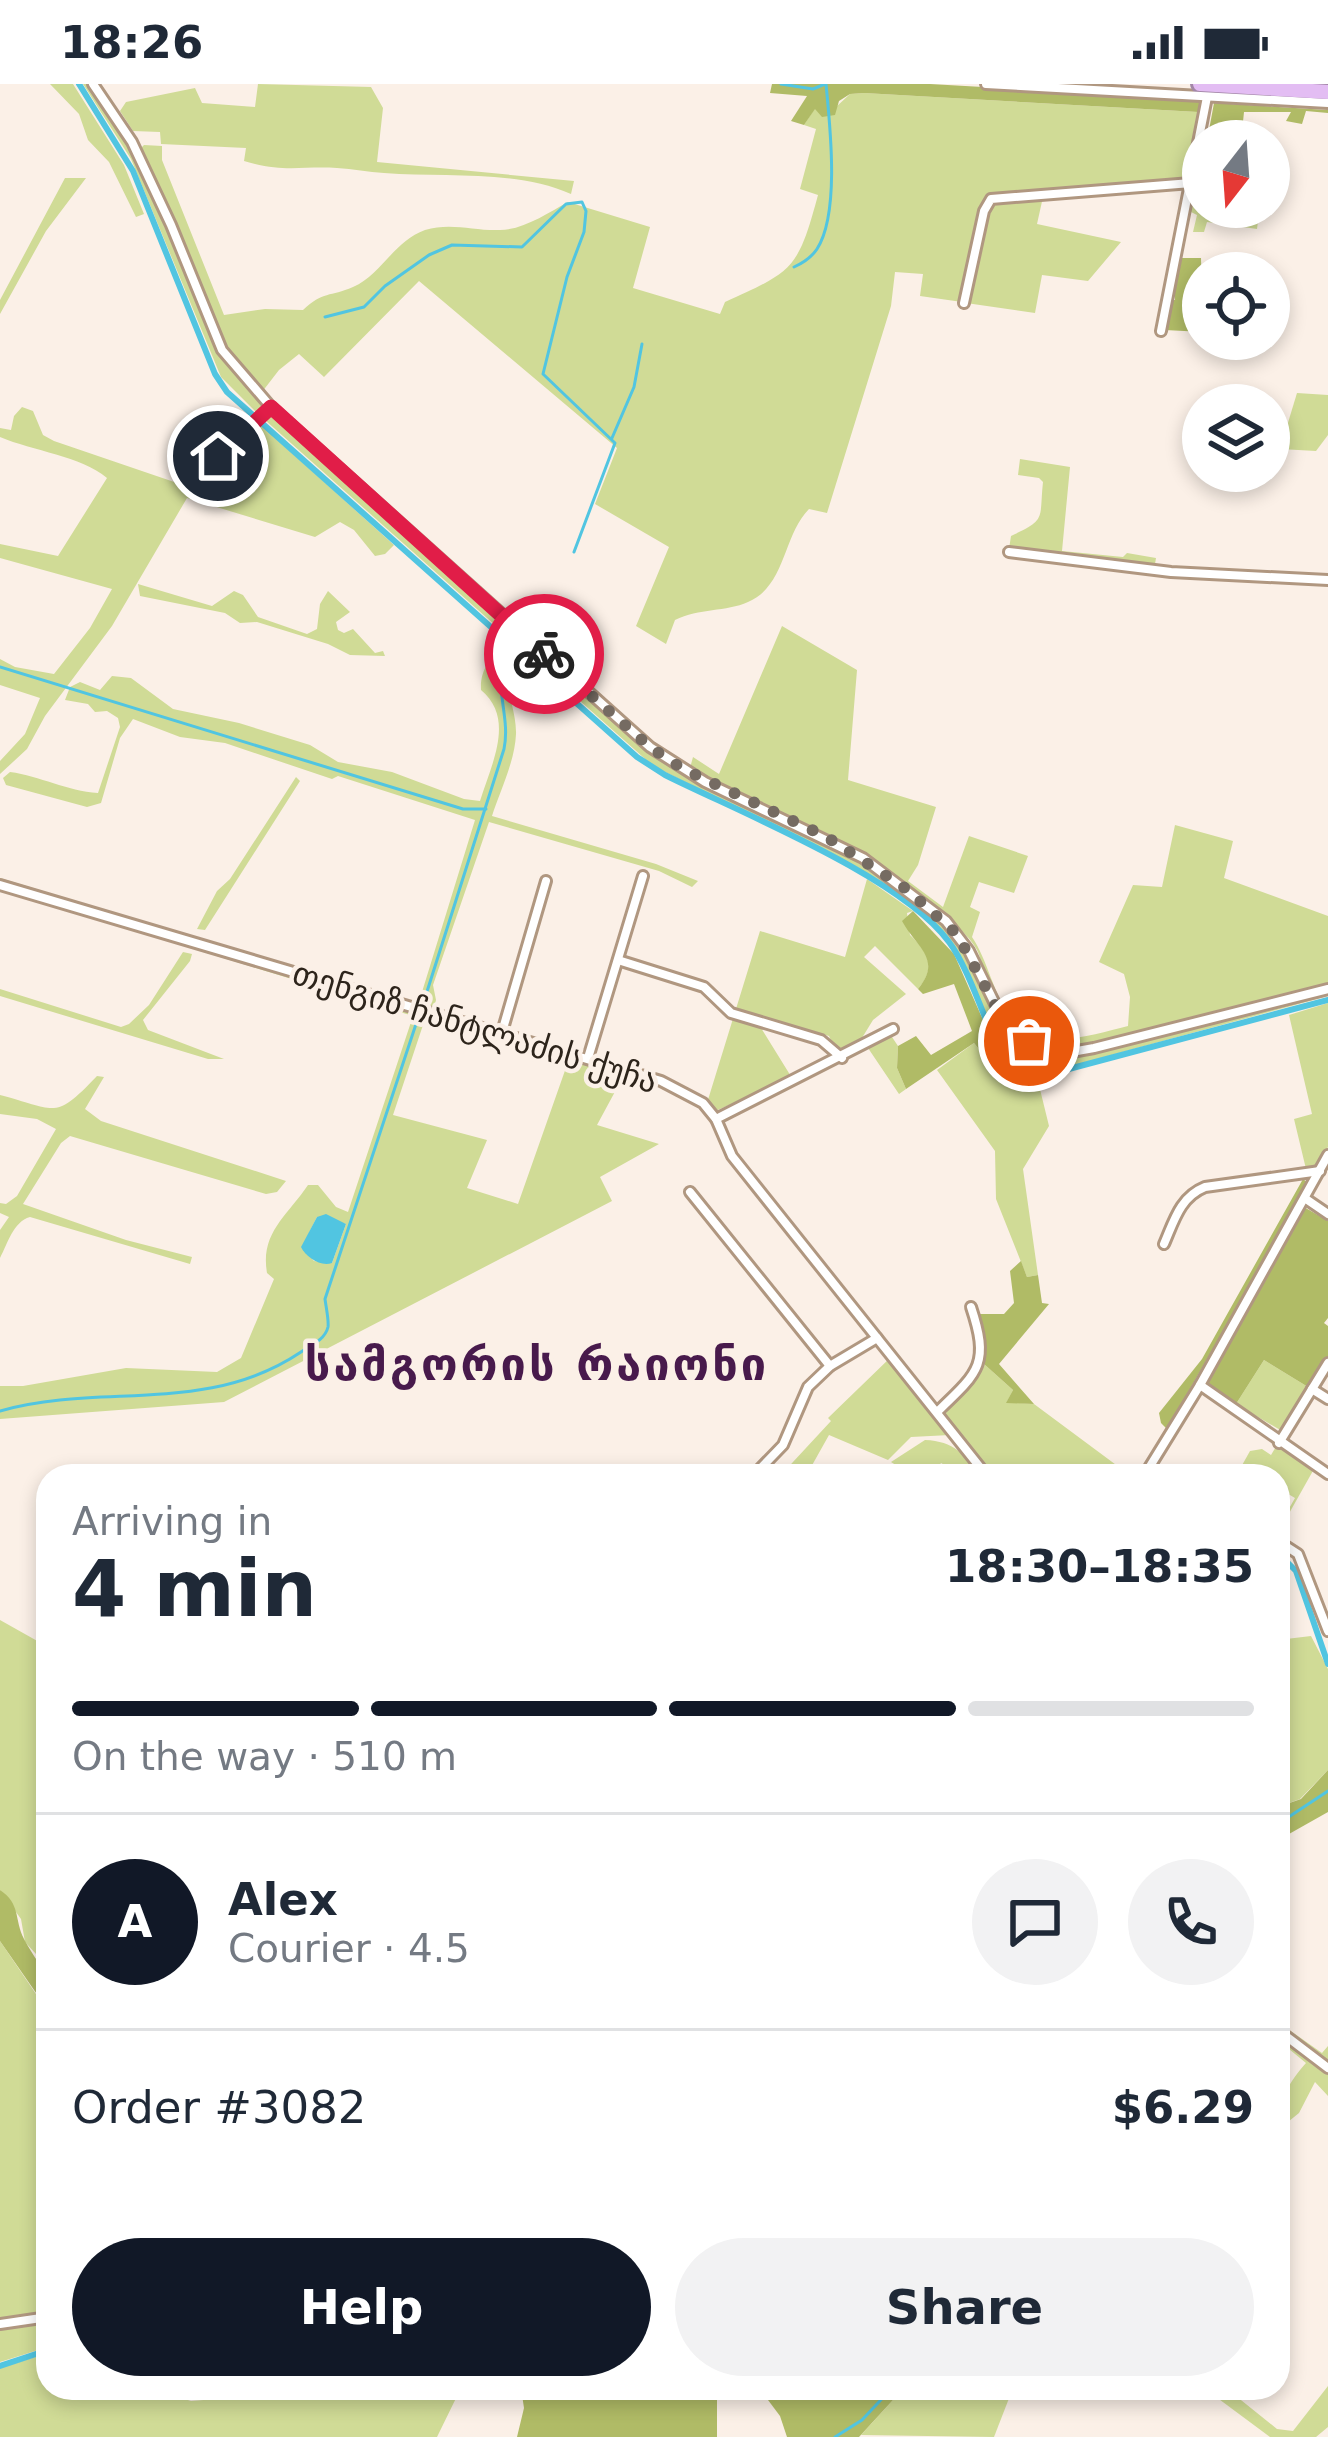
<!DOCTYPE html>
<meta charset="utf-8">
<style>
body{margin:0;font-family:"DejaVu Sans","Noto Sans Georgian",sans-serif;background:#f2f2f3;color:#1f2937;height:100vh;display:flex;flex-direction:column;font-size:45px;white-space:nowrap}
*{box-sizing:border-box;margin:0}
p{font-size:39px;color:#747a83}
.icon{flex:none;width:66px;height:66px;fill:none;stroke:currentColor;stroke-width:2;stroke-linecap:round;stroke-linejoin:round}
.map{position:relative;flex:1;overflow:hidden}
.panel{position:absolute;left:36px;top:1380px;width:1254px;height:936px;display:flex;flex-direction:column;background:#fff;border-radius:36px;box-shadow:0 6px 18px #0003}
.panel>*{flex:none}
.needle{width:78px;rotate:197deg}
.fabs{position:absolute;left:1182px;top:36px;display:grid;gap:24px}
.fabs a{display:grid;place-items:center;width:108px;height:108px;border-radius:50%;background:#fff;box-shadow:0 6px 18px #0003;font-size:60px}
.pin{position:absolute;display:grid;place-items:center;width:102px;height:102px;color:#fff;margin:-51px;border:6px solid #fff;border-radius:50%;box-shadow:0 3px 12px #0007}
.courier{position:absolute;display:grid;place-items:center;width:120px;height:120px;margin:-60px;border:9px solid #e11d48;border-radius:50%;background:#fff;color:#222;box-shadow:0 3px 15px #0007}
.overview em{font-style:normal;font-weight:700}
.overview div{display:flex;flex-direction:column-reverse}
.overview{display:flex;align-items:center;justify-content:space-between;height:204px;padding:0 36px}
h1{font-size:78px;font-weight:700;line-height:90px}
.bar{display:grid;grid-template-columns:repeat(4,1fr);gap:18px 12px;align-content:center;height:144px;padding:0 36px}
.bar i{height:15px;border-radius:9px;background:#e0e1e3}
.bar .current{background:#111827}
.bar p{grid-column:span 4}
.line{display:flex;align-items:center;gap:30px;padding:0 36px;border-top:3px solid #e0e1e3}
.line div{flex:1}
.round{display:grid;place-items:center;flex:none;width:126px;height:126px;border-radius:63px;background:#f2f2f3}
.action{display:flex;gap:24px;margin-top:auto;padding:24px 36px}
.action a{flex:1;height:138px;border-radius:72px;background:#111827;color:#fff;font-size:48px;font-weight:700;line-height:138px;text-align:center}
.action a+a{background:#f2f2f3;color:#1f2937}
.status{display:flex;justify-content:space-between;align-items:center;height:84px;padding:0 60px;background:#fff;direction:ltr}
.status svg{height:33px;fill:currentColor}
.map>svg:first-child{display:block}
.green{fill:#d0db96;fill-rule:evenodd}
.forest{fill:#b0bb66}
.water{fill:#51c5e1}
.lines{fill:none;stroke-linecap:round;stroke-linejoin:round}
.stream{stroke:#51c5e1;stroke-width:3}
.canal{stroke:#51c5e1;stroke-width:6}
.minor-casing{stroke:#b09780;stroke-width:14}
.highway-casing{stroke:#a387a7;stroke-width:20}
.minor{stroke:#fff;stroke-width:8}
.highway{stroke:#e3bdf3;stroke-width:14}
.done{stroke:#756b62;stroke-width:12;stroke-dasharray:0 21.6}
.route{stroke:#e11d48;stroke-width:15}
.labels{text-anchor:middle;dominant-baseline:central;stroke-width:9;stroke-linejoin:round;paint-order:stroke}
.street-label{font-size:33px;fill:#2d241b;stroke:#fbf0e7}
.district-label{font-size:45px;font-weight:bold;letter-spacing:3px;fill:#481a4c;stroke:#fbf0e7}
</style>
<div class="status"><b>18:26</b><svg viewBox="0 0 49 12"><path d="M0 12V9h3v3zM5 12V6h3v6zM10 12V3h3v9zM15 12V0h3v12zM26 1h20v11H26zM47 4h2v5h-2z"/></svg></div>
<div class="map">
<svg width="1328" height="2353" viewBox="0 0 1328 2353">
<rect width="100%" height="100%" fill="#fbf0e7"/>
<!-- green -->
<g class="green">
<polygon points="50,0 73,0 124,81 144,130 136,133 109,78 88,56 79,30"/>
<polygon points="83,0 91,0 125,50 222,270 264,322 260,332 221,293 131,75"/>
<path d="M 258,0 L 371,3 L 383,24 L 377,78 L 574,97 L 571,110 C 515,85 444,94 384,89 C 368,88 353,85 337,84 C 300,82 283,89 244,77 L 246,64 L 161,60 L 160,48 L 133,47 L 120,27 L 126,18 L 195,4 L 202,19 L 255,23 Z"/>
<path d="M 864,9 L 1198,28 L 1196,64 L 1184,95 L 990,114 L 962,218 L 920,212 L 923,190 L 895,188 L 891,222 L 827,429 L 809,425 C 783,451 786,502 748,518 C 726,528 699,524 675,536 L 666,560 L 636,542 L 669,463 L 595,420 L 617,364 L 419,197 L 324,293 L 299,270 L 279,286 L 262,308 L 238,284 L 223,258 L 140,65 L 144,61 L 162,62 L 162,76 L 224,231 L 265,225 L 303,226 C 323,207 330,213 353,203 C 381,191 394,157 425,146 C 451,138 474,147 500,146 C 523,146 548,129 568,118 L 650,143 L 633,204 L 720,230 L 725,218 C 794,187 798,185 818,111 L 800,105 L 816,45 L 804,41 L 815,24 L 836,23 L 850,10 Z"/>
<polygon points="65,94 86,94 46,147 0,230 0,216"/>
<polygon points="1196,99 1203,100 1203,123 1260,123 1257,145 1207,138 1204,148 1193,148 1197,131 1189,127"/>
<polygon points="1043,113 1037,140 1121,158 1088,197 1042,191 1035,229 966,219 990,121"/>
<polygon points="1297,309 1328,311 1328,351 1316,367 1280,365"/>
<path d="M 22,323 L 33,327 L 43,351 L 54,357 L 180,400 L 216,363 L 228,377 L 261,341 L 394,461 L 385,470 L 375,472 L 354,446 L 340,438 L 315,453 L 187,414 L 112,542 L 45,632 L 27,665 L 0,690 L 0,677 L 25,650 L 40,614 L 0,601 L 0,575 L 15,583 L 54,590 L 90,544 L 112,505 L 0,474 L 0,460 L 58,472 L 107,394 C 81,372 33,367 0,353 L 0,344 L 11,346 L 14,332 Z"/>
<polygon points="271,332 499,534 540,573 549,588 568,598 648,665 720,710 831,760 942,837 967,870 1000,939 1036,966 1060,972 1111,965 1295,916 1328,912 1075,981 1053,985 1029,981 1028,987 1036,989 1049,1042 1023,1085 1038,1191 1027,1193 996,1115 995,1067 937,986 974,959 994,983 998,970 1022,984 1025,980 1006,971 999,962 952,858 943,848 859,784 653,682 265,336"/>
<path d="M 1020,375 L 1070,383 L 1062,467 L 1123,473 L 1127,469 L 1156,474 L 1155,480 L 1009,465 L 1011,452 C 1047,435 1039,436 1043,398 L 1039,394 L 1018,391 Z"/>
<polygon points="138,500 212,522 234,507 243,511 258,533 307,550 317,545 320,520 328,507 350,528 336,538 338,546 344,549 353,545 375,569 383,567 385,572 350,571 328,560 257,538 240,539 225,529 140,512"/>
<path d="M 782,542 L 857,586 L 848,696 L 936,723 L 918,781 L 908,797 L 943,823 L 969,752 L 1028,772 L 1014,809 L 979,798 L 970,823 L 980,828 L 972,853 C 988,877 993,909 1010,932 C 1039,970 1091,951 1128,942 L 1130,913 L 1124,890 L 1099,878 L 1133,801 L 1162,803 L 1175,741 L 1233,757 L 1224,794 L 1328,832 L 1328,903 L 1069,966 C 1026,966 999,930 985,892 C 982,884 981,874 977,866 C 972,856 960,845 952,838 C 917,805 874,775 832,752 C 785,728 734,712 690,684 L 693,673 L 719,690 Z"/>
<path d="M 506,559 L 517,568 C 497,593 517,622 516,650 C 515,677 500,707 492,732 L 656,780 L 698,797 L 692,803 L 659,787 L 489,738 L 433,901 L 436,916 L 432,931 L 624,991 L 597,1041 L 659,1060 L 600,1093 L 612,1117 L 224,1318 L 0,1335 L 0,1302 L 23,1302 L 126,1284 L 217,1288 L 241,1274 L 274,1195 L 267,1189 C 260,1149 287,1132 308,1101 L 318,1101 L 336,1123 L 348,1128 L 413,932 L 0,806 L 0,794 L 418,921 L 475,736 L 338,692 L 332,695 L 225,659 L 180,653 L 133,635 L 120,654 L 101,719 L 87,723 L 6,701 L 3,694 L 10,688 C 40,692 67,707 98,709 L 120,643 L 118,634 L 107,627 L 95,628 L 88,620 L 65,616 L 70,603 L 80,598 L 100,606 L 112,592 L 131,594 L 173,625 L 239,639 L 310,661 L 338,678 L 392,688 L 464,715 L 480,717 C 491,681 516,635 481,606 C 480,584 491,574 506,559 ZM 425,935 L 568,978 L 518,1120 L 467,1104 L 487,1056 L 393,1031 ZM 317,1133 L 346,1140 L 332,1179 L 314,1177 L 302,1163 Z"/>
<polygon points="296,693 300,697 205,846 197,845 217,807 230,795"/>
<path d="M 867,795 L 913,827 L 907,829 L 910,851 C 928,868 937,883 918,905 L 875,862 L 864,873 L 906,910 L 873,936 L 857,962 L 838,972 L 829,952 L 764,933 L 761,944 L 792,994 L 713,1028 L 707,1019 L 760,847 L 845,873 Z"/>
<polygon points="183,868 192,870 190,877 143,936 148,946 224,975 208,975 0,912 0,905 121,943 129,940 149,921"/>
<polygon points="1328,919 1328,1063 1318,1081 1306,1085 1294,1035 1312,1030 1289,931"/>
<polygon points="890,950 898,962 897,984 906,1005 899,1010 868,964"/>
<path d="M 97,992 L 104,993 L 85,1025 L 101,1037 L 286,1097 L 277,1108 L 266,1110 L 70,1052 L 61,1059 L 23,1120 L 126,1156 L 192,1173 L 190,1180 L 30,1133 C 13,1138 8,1159 0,1174 L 0,1146 L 9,1133 L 0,1129 L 0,1119 L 6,1120 L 17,1112 L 56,1045 L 37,1035 L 0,1030 L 0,1011 C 58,1026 54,1037 97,992 Z"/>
<polygon points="891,1273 950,1351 911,1353 888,1376 829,1351 806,1392 780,1392 831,1337 828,1334"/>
<polygon points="1264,1276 1308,1303 1282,1347 1236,1320"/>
<polygon points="984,1280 1013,1306 1007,1318 1034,1320 1131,1392 991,1392 945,1330"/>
<path d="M 925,1356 C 954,1357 965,1371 982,1392 L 964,1392 L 941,1379 L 933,1392 L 913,1392 L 891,1378 Z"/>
<polygon points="1277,1361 1314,1385 1278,1449 1278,1435 1282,1437 1295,1414 1278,1404 1278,1392 1236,1392 1250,1367 1262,1365 1271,1371"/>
<polygon points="0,1536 48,1563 48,2263 0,2278 0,1857 40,1916 36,1870 25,1858 21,1835 0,1806"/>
<polygon points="1311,1552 1328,1585 1328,1686 1300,1715 1278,1723 1278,1611 1287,1604 1278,1556"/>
<path d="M 1278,1938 L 1322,1969 L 1328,1962 L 1328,2012 L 1315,1998 L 1299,2029 L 1278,2046 C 1278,2018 1288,1999 1306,1979 L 1278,1956 Z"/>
<polygon points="48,2269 48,2304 150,2304 191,2317 355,2304 461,2304 437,2353 0,2353 0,2284"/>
<polygon points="1328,2302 1328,2343 1316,2353 1270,2353 1204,2304 1226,2304 1277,2345 1293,2347"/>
<polygon points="904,2304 1013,2304 994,2353 861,2351"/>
</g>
<!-- forest -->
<g class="forest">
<polygon points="772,0 930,0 1200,15 1198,28 864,9 850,10 839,17 835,31 822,33 815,25 804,41 791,37 807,12 770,9"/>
<polygon points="1214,19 1328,26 1328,29 1306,27 1302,40 1286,37 1291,28 1244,28 1241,57 1207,57"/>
<polygon points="1180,174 1201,174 1203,248 1165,246 1171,216 1175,216 1173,202"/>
<path d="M 913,827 L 954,870 L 998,970 L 998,979 L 994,983 L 974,959 L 906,1005 L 897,984 L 898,962 L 916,952 L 931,971 L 972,947 L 954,900 L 923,910 L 918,905 C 943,875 916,863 902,837 Z"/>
<polygon points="1303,1095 1308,1099 1167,1345 1161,1339 1159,1329 1202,1275"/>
<polygon points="1304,1123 1328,1137 1328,1234 1324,1239 1328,1242 1328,1275 1308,1303 1264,1276 1236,1320 1206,1302"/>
<polygon points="1021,1177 1027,1193 1038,1191 1042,1219 1049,1220 999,1280 1034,1320 1006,1319 1013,1306 984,1280 986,1255 975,1230 1004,1230 1014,1219 1010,1187"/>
<polygon points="1328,1686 1328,1728 1289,1750 1278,1761 1278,1723 1301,1715"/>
<path d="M 0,1806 C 21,1820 14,1835 24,1855 C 35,1877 53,1890 41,1916 L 0,1857 Z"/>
<polygon points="521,2304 717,2304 717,2353 517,2353 524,2324"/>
<polygon points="759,2304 904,2304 859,2353 787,2353 780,2332"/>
</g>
<!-- water -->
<path class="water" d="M 326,1130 L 346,1140 L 332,1179 C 320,1183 306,1173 301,1163 L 317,1133 Z"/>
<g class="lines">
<!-- stream -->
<g class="stream">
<polyline points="781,0 813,5 825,0"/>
<path d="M 794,183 C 803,179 811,174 817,165 C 840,129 830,42 826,0"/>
<polyline points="325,233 364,223 385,202 429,171 452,161 522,163 566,120 582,118 586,127 584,148 567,193 543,290 615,359 574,468"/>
<polyline points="612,354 634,303 642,260"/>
<polyline points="0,583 463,725 486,725"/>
<path d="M 424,917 L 504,665 C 511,632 492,600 506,571"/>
<path d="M 0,1327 C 102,1298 206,1332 301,1268 C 310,1262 325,1256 328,1243 C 329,1236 326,1223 325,1215 L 419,931"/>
<polyline points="1278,1740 1328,1707"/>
<polyline points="835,2353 862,2336 892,2304"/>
</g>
<!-- canal -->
<g class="canal">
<path d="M 79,0 L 133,87 L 215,290 L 227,308 L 637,673 L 665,691 C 739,728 902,793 949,858 C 968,883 984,935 999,966 C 1016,984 1041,989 1065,986 L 1328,916"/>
<polyline points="1278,1469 1296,1487 1328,1580"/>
<polyline points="0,2282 48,2266"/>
<polyline points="161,2304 184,2312 293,2304"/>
</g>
<defs>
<g id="minor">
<polyline points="93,0 132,58 171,141 222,266 271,323 650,663 705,698 863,774 946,837 969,867 1001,932 1013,946 1046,966 1066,969 1094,964 1328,905"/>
<polyline points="986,0 1328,19"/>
<polyline points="964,219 984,127 991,115 1191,99"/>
<polyline points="1161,247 1207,13"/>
<polyline points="218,372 271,323"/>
<polyline points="1009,468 1171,488 1328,496"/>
<polyline points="0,801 661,997 703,1019 716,1035 732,1072 987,1392"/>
<polyline points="618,876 704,903 731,929 821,956 842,974"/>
<polyline points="502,948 546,797"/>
<polyline points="588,974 643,792"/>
<polyline points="716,1035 893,945"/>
<polyline points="690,1108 830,1282"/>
<polyline points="1306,1115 1328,1130"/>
<path d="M 1164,1160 C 1174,1137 1180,1113 1205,1103 L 1320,1087"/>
<polyline points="1200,1301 1328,1390"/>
<polyline points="1312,1305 1328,1315"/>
<path d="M 937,1328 C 979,1288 990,1280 971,1223"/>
<polyline points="1279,1359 1328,1279"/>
<polyline points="753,1392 783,1361 808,1303 830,1282 877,1254"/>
<polyline points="1144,1392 1200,1301 1328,1071"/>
<polyline points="1278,1457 1298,1470 1328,1547"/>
<polyline points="1278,1551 1281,1551"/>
<polyline points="1278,1946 1328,1984"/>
<polyline points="0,2240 48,2233"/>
</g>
<polyline id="highway" points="1200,0 1328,8"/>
</defs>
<!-- minor casing -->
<use href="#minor" class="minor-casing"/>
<!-- highway casing -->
<use href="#highway" class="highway-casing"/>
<!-- minor -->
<use href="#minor" class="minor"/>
<!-- highway -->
<use href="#highway" class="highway"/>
</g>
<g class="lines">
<!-- done -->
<polyline class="done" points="544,570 650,663 683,685 825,752 905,804 957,850 1001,932 1029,957"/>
<!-- route -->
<polyline class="route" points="218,372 271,323 544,570"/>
</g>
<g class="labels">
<!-- street labels -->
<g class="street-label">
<text transform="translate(475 943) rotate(17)">თენგიზ ჩანტლაძის ქუჩა</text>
</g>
<!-- district labels -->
<g class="district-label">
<text x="537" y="1280">სამგორის რაიონი</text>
</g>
</g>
</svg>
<div class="fabs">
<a><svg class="needle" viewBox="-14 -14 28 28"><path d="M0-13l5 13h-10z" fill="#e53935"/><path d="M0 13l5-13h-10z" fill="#747a83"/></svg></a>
<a><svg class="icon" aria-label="locate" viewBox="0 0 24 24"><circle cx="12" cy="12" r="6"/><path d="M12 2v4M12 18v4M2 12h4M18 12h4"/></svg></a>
<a><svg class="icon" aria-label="layers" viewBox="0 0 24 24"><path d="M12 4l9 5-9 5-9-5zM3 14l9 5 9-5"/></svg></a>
</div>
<div class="pin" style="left:1029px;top:957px;background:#ea580c"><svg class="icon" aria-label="bag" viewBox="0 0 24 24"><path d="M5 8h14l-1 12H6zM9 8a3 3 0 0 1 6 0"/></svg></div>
<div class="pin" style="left:218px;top:372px;background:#1f2937"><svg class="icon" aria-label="home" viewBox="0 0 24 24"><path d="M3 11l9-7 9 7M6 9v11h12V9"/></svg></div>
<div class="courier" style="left:544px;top:570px"><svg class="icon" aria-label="bike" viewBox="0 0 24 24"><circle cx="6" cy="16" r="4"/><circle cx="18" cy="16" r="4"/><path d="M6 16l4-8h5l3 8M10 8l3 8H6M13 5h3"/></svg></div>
<section class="panel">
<div class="overview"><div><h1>4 min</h1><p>Arriving in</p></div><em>18:30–18:35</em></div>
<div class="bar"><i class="current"></i><i class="current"></i><i class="current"></i><i></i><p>On the way · 510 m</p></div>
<div class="line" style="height:216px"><b class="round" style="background:#111827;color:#fff">A</b><div><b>Alex</b><p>Courier · 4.5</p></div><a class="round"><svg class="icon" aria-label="chat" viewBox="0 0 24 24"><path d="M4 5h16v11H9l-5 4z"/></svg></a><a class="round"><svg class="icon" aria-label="phone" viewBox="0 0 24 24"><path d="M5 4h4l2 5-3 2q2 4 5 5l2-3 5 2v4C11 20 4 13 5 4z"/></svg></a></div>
<div class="line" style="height:156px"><div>Order #3082</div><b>$6.29</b></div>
<div class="action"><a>Help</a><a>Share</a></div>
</section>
</div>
